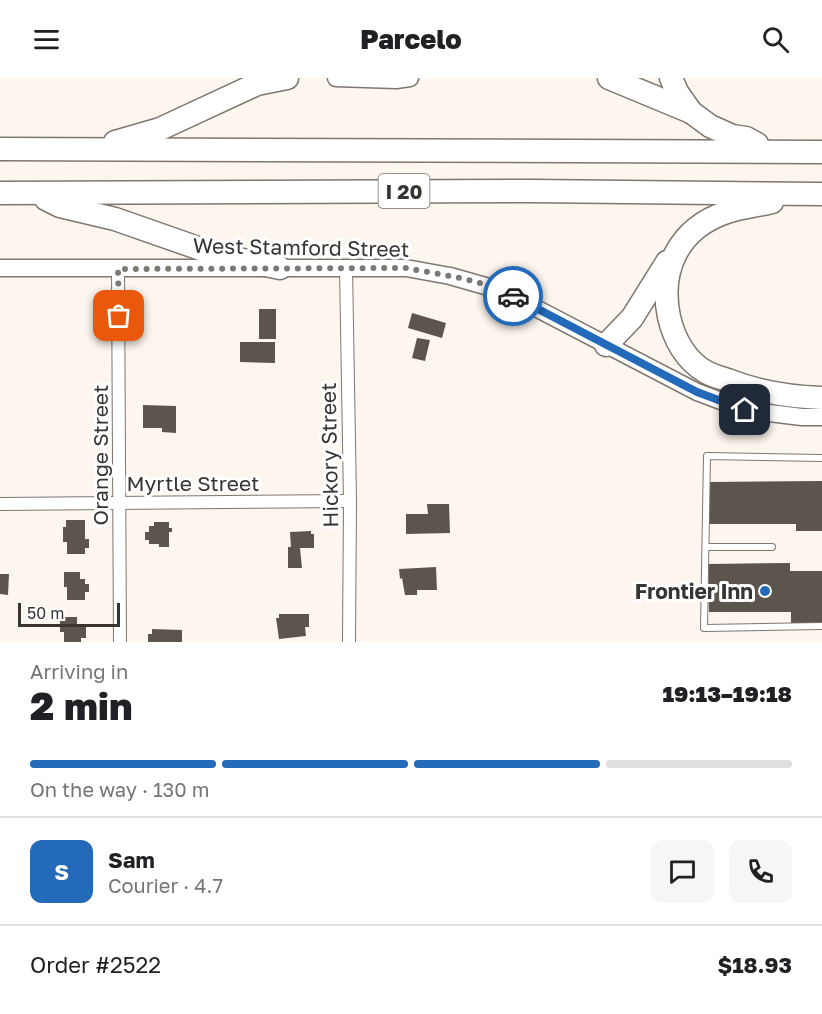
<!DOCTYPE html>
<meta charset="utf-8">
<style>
body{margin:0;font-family:"Golos Text",sans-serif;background:#f6f6f6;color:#202124;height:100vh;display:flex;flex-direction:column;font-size:22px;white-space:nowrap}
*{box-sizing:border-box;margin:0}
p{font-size:20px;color:#757577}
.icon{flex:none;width:33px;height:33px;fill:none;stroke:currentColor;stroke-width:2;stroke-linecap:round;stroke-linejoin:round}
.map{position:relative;height:564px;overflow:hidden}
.side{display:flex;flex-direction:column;background:#fff;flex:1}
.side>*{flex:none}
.scale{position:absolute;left:18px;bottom:15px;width:102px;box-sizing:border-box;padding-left:6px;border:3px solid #373431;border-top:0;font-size:16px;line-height:21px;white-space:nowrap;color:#373431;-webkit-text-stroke:4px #fff;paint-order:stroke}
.pin{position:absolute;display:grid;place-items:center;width:51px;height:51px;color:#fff;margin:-26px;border-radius:12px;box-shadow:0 3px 9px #0006}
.courier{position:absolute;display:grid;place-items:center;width:60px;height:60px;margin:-30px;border:4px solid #236aba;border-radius:50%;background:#fff;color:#222;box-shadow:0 2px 8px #0007}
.headline em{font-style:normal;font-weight:800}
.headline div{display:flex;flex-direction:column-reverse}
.headline{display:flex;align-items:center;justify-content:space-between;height:102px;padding:0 30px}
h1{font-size:39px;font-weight:800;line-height:45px}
.bar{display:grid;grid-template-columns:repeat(4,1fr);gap:9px 6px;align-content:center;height:72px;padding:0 30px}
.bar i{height:8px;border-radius:4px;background:#e0e0e0}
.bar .selected{background:#236aba}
.bar p{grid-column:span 4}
.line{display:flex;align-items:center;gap:15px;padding:0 30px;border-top:2px solid #e0e0e0}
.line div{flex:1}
.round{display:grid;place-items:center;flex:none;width:63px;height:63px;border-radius:12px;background:#f6f6f6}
header{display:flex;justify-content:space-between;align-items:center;height:78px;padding:0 30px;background:#fff;font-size:27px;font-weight:800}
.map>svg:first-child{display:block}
.building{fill:#5b554e}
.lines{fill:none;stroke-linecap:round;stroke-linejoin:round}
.lane-casing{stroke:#7e7770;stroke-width:8}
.street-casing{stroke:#7e7770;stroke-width:14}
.secondary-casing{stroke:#7e7770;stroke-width:19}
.highway-casing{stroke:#7e7770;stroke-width:25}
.lane{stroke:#fff;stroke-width:6}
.street{stroke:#fff;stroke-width:12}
.secondary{stroke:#fff;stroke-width:16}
.highway{stroke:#fff;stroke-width:22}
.done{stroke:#7c7873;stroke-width:6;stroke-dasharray:0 10.8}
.route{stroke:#236aba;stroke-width:8}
.poi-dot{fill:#236aba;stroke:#fff;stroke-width:2}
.labels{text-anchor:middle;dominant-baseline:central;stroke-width:6;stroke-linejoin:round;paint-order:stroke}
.shield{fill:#fff;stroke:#73716f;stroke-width:1.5}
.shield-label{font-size:20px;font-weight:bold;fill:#373431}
.street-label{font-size:21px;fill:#373431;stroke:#fff}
.poi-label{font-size:21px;font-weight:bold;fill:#373431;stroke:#fff;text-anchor:end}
</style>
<header><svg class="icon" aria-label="menu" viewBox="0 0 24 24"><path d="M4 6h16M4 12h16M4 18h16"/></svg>Parcelo<svg class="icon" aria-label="search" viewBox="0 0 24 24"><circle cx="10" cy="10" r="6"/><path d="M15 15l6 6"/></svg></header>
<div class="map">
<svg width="822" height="564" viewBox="0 0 822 564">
<rect width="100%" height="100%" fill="#fdf6ee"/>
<!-- building -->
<g class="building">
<rect x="259" y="231" width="17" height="30"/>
<polygon points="412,235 446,245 442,260 408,250"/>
<polygon points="417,260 430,262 425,283 412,280"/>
<polygon points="240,264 275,264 275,285 240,284"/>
<polygon points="143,327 176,328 176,355 162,354 162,350 143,350"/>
<polygon points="822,403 822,453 796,453 796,446 709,446 708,404"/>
<polygon points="427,426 449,426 450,455 406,456 406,436 428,436"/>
<polygon points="66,442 85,442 85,461 89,461 89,470 85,470 85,476 67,476 67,464 63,464 63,449 66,449"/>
<polygon points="154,444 169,444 169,450 172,450 172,454 169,454 169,469 159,469 159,466 149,466 149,462 145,462 145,454 149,454 149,448 154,448"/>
<polygon points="311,453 311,456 314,456 314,470 300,470 302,490 288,490 288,469 291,469 290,454"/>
<polygon points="790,485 790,493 822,493 822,546 791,546 791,534 709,534 708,486"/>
<polygon points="436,489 437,512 417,512 417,517 405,517 402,500 400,501 399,491"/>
<polygon points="64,494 80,494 80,501 85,501 85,506 89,506 89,514 85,514 85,522 67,522 67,509 64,509"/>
<polygon points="0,496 9,496 8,517 0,516"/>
<polygon points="279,536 309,536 309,549 305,549 306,558 279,561 276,540 279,540"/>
<polygon points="60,539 77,539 77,546 86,546 86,560 81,560 81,564 64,564 64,554 60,554"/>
<polygon points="152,551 182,552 182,564 148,564 148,556 152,556"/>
</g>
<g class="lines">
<defs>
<g id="lane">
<polyline points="822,380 707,378 704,550 822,548"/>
<polyline points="706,469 772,469"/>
</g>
<g id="street">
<polyline points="346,189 350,423 349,564"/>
<polyline points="118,191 120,564"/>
<polyline points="0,426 350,423"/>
</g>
<g id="secondary">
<polyline points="336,0 396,2 410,0"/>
<polyline points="0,190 406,190 450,198 503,213 697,314 745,332 802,339 822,339"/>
</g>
<g id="highway">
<polyline points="609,0 691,34 710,48 732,58 746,60 757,66"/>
<polyline points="671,0 677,14 691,34"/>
<polyline points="115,64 160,51 257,6 287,0"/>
<polyline points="0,71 822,74"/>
<polyline points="0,115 533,113 822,116"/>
<polyline points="46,121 60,128 115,141 215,176 280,190"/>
<path d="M 772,124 C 757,128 741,129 727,134 C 679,150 659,191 669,239 C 674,261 686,283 706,294 C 713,298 721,300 728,302 C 758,314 789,319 822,320"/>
<polyline points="606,267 632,240 667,184"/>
</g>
</defs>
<!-- lane casing -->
<use href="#lane" class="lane-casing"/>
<!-- street casing -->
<use href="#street" class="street-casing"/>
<!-- secondary casing -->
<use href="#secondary" class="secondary-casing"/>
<!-- highway casing -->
<use href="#highway" class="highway-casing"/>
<!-- lane -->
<use href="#lane" class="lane"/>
<!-- street -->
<use href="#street" class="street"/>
<!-- secondary -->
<use href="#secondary" class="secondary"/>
<!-- highway -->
<use href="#highway" class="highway"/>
</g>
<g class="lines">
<!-- done -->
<path class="done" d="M 119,238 L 118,191 L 406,190 C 441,197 481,201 513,218"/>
<!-- route -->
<polyline class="route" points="513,218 697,314 745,332"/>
</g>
<!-- markers -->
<circle class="poi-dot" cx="765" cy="513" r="6"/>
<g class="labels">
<!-- shield labels -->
<rect class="shield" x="378.5" y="96" width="51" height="34" rx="4.5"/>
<g class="shield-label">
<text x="404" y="113">I 20</text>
</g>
<!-- street labels -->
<g class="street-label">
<text transform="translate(301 169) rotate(1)">West Stamford Street</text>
<text transform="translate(100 377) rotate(-90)">Orange Street</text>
<text transform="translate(329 377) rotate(-91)">Hickory Street</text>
<text x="193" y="405">Myrtle Street</text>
</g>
<!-- poi labels -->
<g class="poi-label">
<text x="753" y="513">Frontier Inn</text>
</g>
</g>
</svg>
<div class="scale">50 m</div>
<div class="pin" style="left:119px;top:238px;background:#ea580c"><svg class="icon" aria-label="bag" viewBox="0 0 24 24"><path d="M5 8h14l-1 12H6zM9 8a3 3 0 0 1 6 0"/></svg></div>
<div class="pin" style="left:745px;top:332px;background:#1f2937"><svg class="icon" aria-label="home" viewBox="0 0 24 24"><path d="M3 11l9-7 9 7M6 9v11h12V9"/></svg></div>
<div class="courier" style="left:513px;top:218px"><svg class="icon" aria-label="car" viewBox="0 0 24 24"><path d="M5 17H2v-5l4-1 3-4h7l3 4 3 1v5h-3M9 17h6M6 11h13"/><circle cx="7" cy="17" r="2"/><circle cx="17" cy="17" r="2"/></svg></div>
</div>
<section class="side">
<div class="headline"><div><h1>2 min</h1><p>Arriving in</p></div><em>19:13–19:18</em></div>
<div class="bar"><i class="selected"></i><i class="selected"></i><i class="selected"></i><i></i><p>On the way · 130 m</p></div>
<div class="line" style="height:108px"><b class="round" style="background:#236aba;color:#fff">S</b><div><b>Sam</b><p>Courier · 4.7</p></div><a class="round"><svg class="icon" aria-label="chat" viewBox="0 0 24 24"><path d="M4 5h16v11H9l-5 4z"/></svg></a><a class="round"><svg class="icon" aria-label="phone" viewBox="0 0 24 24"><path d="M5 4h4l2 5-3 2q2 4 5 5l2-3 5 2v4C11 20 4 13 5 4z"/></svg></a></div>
<div class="line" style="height:78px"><div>Order #2522</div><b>$18.93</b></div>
</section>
